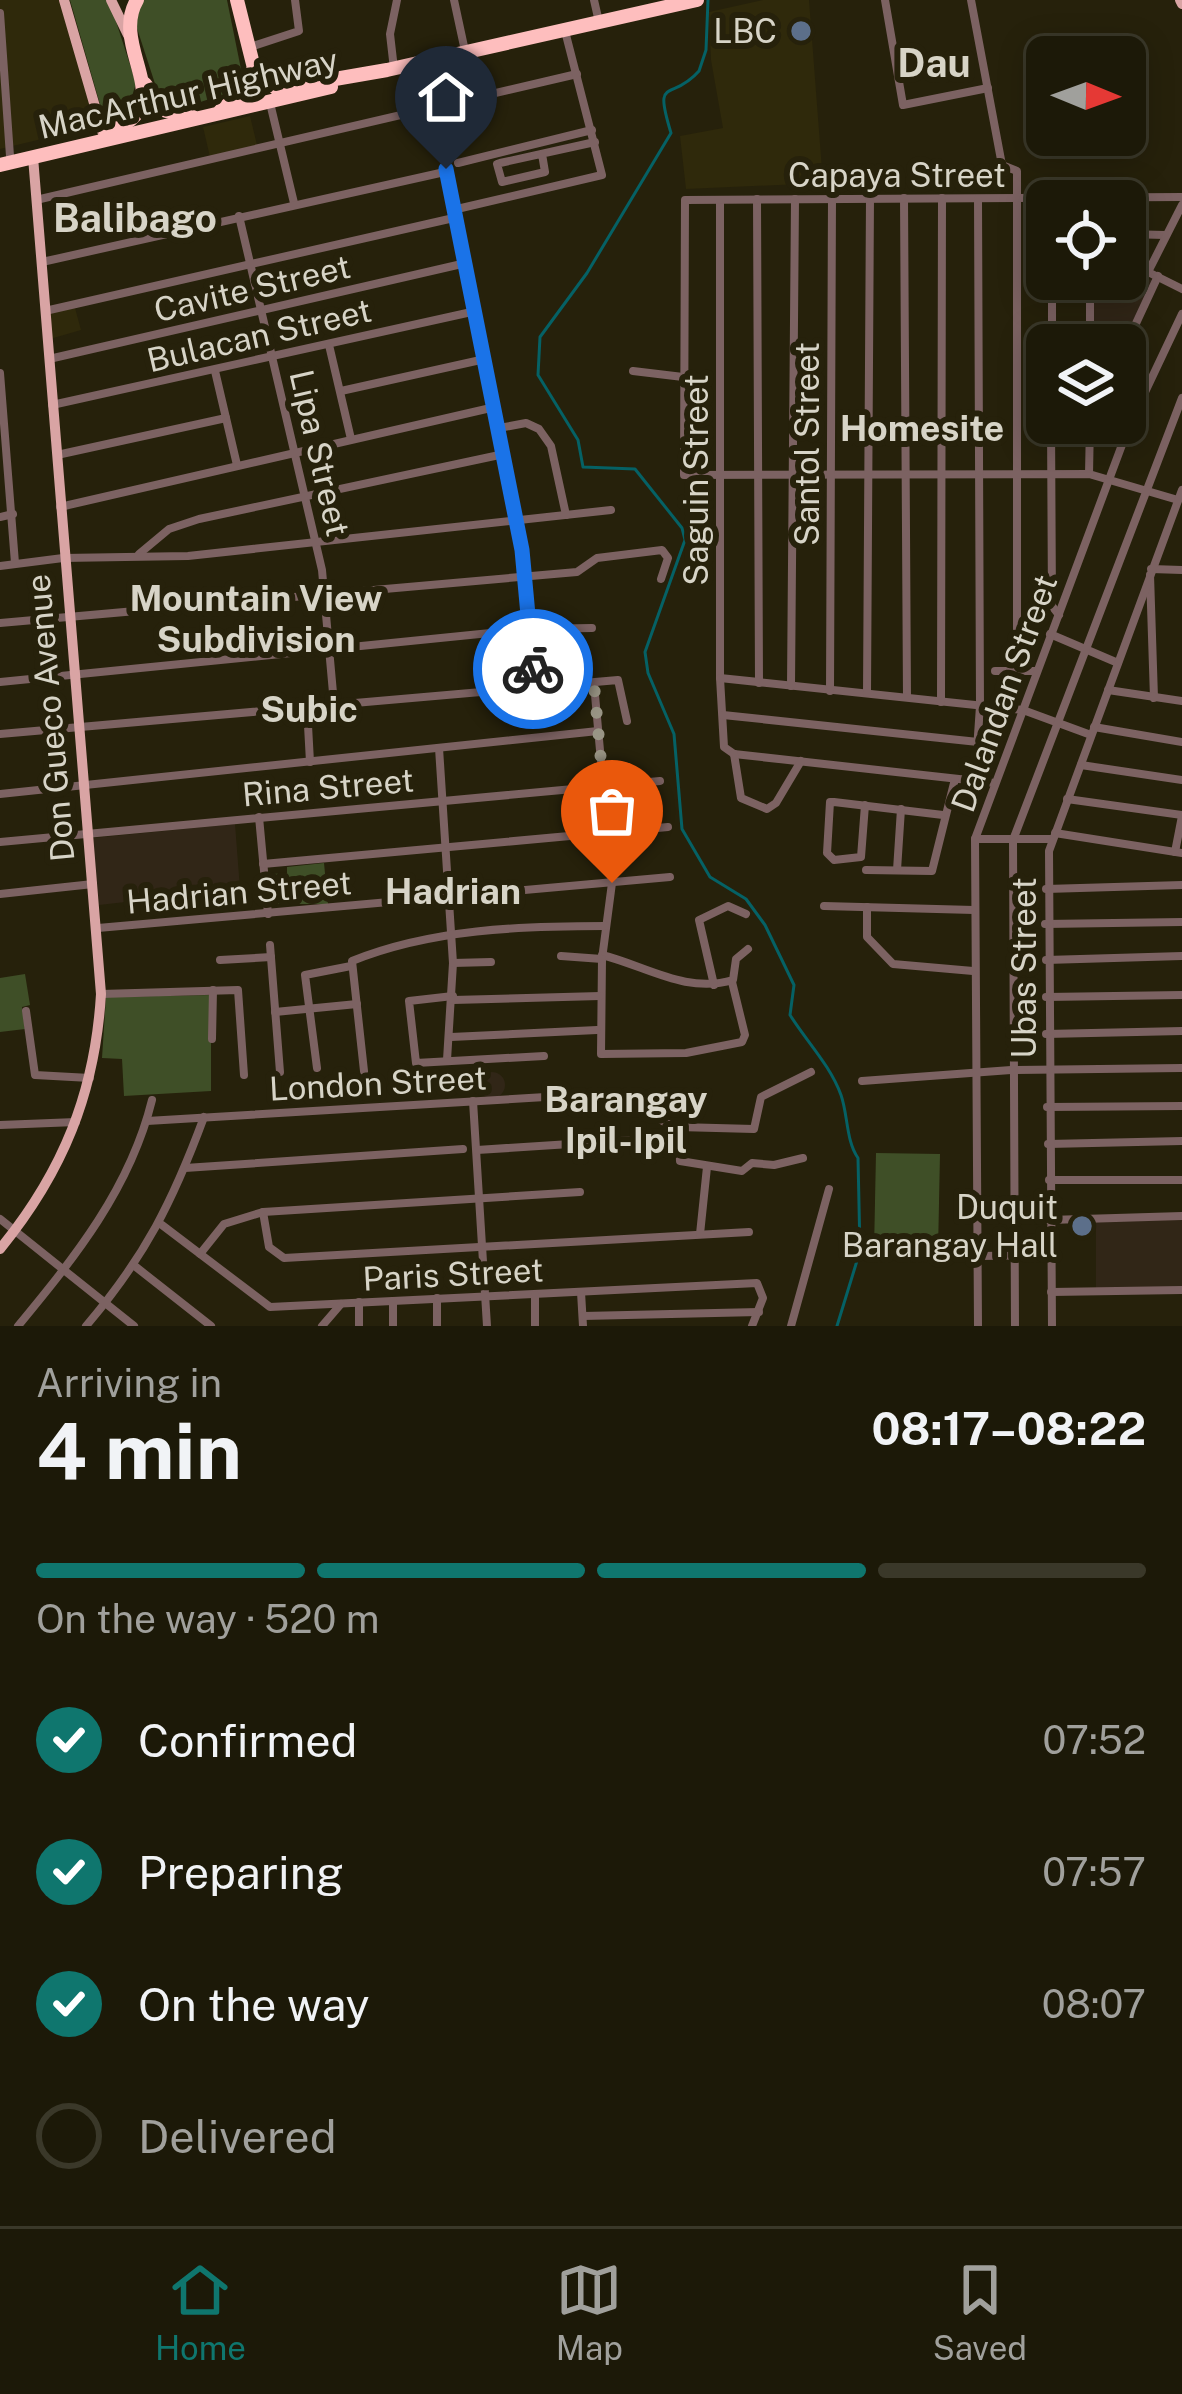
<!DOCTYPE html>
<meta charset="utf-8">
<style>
body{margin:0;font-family:"Public Sans",sans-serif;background:#292616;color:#f1f3f6;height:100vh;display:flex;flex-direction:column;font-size:45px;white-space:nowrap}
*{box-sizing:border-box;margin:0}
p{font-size:39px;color:#a0a09c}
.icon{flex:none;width:66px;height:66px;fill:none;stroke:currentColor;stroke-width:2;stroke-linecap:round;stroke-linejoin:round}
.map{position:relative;height:1326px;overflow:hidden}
.sheet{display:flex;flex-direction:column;background:#1c1908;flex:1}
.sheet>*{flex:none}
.needle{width:78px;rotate:91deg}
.tools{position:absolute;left:1026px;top:36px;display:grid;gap:24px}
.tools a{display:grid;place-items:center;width:120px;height:120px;border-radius:18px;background:#1c1908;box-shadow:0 6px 30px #0003,0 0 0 3px #3a3829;font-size:60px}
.pin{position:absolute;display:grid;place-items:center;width:102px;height:102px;color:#fff;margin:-123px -51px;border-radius:50% 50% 50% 0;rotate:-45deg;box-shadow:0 0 12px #0007}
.pin .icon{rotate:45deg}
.courier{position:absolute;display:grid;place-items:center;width:120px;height:120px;margin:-60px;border:9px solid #1a73e8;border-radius:50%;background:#fff;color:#222;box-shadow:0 3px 15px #0007}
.head em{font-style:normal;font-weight:700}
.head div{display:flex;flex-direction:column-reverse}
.head{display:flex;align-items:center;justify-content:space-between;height:204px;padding:0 36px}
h1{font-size:78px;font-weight:700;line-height:90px}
.bar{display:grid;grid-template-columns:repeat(4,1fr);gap:18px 12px;align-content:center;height:144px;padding:0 36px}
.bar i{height:15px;border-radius:9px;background:#3a3829}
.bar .current{background:#0f766e}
.bar p{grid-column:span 4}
ol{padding:0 36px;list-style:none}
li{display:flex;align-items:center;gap:36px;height:132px}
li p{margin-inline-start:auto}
li .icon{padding:12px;border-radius:50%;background:#0f766e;color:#fff;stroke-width:4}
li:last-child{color:#a0a09c}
li i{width:66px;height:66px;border:6px solid #3a3829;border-radius:50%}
.tab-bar{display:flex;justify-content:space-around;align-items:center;height:168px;border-top:3px solid #3a3829;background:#1c1908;font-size:33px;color:#a0a09c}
.tab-bar a{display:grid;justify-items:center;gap:6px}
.tab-bar .current{color:#0f766e}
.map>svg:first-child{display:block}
.built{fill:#2f290b}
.education{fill:#312617}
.green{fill:#3f4f27}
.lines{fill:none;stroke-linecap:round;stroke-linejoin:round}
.stream{stroke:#056165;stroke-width:3}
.minor{stroke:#7c6262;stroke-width:8}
.major{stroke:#d9a4a4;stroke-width:10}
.highway{stroke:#febebe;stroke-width:14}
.done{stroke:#999585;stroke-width:12;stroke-dasharray:0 21.6}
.route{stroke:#1a73e8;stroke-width:15}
.service-dot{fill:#5c6f8a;stroke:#26210b;stroke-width:4.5}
.labels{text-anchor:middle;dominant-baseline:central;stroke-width:12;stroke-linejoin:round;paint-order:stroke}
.poi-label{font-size:33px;fill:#d7d4c7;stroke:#26210b;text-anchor:end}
.street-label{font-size:33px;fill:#d7d4c7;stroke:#26210b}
.neighbourhood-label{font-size:36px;font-weight:bold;fill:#d7d4c7;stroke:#26210b}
.quarter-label{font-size:39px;font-weight:bold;fill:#d7d4c7;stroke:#26210b}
</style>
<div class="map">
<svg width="1182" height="1326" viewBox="0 0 1182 1326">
<rect width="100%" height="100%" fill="#26210b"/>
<!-- built -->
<g class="built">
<polygon points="0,0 60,0 96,126 0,149"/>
<polygon points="763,0 809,0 823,183 686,189 680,136 723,128 711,60 709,12"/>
<polygon points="250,116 257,145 210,157 203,127"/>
<polygon points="75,308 81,330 50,339 49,313"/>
</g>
<!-- education -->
<g class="education">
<polygon points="1125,275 1153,280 1122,345 1091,345 1093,279"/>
<polygon points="235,824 240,889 99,905 93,838"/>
<circle cx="492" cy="1085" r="13"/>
<polygon points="1096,1219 1182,1219 1182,1287 1096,1288"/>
</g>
<!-- green -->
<g class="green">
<polygon points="70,0 109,0 136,83 126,116 106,125"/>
<polygon points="144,0 227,0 242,74 235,91 194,104 159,96 134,19"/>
<polygon points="324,863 328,904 275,904 273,874 287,873 287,867"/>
<polygon points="25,974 30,1005 22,1007 25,1029 0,1032 0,978"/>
<polygon points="211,995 211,1091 124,1096 122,1059 102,1058 106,997"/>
<polygon points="876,1153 940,1154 938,1251 874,1250"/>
</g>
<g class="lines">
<!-- stream -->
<path class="stream" d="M 708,0 L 706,50 L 699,71 C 671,103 653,74 671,133 L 587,273 L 540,337 L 538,375 L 578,440 L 583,467 L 635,469 L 682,528 L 685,540 L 645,652 L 648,673 L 674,734 L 682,829 L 710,877 L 746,899 L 765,925 L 794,985 L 790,1015 C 807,1042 830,1065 841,1095 C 848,1115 846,1141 858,1158 L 860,1251 L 837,1326"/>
<!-- minor -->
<g class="minor">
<polyline points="454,0 465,51"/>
<polyline points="594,0 599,22"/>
<polyline points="885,0 903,105 988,88"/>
<polyline points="971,0 1002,165 1017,171 1017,667"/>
<polyline points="0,13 10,156"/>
<polyline points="250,47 299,31 295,0"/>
<polyline points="394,69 390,34 397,0"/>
<polyline points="270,103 294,203"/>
<polyline points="542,154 545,172 502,182 497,164 500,163 595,142"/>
<polyline points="458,163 592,130"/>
<polyline points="904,198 907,697"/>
<polyline points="757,199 759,683"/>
<polyline points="36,200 577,74"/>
<polyline points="720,200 720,678 724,747 734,754"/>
<polyline points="457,209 602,175 565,31"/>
<polyline points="239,216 322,570 334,704"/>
<polyline points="1125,234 1165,235"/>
<polyline points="42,262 449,171 526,576 533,687"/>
<polyline points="1125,272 1148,272 1182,289"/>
<polyline points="1148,272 1182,205"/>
<polyline points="45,311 458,217"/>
<polyline points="329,345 351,439"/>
<polyline points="1052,345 1052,279"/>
<polyline points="1090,345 1090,279"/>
<polyline points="1125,347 1158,276"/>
<polyline points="49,359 466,263"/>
<polyline points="215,371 237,465"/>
<polyline points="633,371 683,377"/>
<polyline points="0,373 15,563"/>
<polyline points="341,391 485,359"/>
<polyline points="52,405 476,311"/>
<polyline points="1051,423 1052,606 1059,615"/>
<polyline points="499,428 526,423 539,429 551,446 566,515"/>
<polyline points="57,455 226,418"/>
<polyline points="1089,474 1090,423"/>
<polyline points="1178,500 1089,474 684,475 685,200 1182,197"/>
<polyline points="60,507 495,407"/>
<polyline points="0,517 13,514"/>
<polyline points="139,554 169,529 199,519 504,454"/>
<polyline points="0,566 63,558 188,556 611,510"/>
<polyline points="1151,569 1182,570"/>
<polyline points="1150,575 1154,698"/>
<polyline points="0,623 577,572 597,558 662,550 668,558 661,579"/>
<polyline points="1050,634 1118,663"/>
<polyline points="995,671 1036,671"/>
<polyline points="720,678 1023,710 1091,735"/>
<polyline points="0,682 531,629 592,628"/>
<polyline points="594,684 612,883 602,959 601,1054 686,1053 742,1042 745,1035 732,982"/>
<polyline points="791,686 795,199"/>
<polyline points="1108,690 1182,701"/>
<polyline points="830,691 832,198"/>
<polyline points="867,693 870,198"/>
<polyline points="941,702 942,198"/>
<polyline points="307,707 310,762"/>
<polyline points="723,715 978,742"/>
<polyline points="1094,727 1182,742"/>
<polyline points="0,734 618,680 627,721"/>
<polyline points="439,748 453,963 447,1060"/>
<polyline points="734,754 995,783"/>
<polyline points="734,754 741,798 767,809 776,803 801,761"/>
<polyline points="1081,765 1182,780"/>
<polyline points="975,779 980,706 978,199"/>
<polyline points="0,794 598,731"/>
<polyline points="1067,799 1182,815"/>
<polyline points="865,805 861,857 834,860 827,853 830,802 834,802 943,815"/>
<polyline points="259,817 268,914"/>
<polyline points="1055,833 1182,853"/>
<polyline points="975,839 1052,839"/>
<polyline points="0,842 660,781"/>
<polyline points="1175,852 1182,816"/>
<polyline points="263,864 668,827"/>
<polyline points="866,870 932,871 955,779"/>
<polyline points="897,870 901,809"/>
<polyline points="1046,889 1182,885"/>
<polyline points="0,894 93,884"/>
<polyline points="824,906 974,910"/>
<polyline points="867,907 867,937 893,964 973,971"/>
<polyline points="1045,924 1182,922"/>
<polyline points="98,928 670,877"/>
<polyline points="270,945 280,1072"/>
<path d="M 602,955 C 646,966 686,994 733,980 L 736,959 L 748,949"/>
<polyline points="561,956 602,959"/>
<polyline points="220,960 271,957"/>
<polyline points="1046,960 1182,956"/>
<polyline points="453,963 491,962"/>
<polyline points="714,985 699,920 728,906 746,914"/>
<polyline points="101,994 238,990 244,1075"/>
<polyline points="453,996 409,1001 416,1063 544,1056"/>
<polyline points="1046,997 1182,995"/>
<polyline points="453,1000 600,996"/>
<polyline points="26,1011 35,1075 90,1078"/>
<polyline points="275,1012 357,1004"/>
<polyline points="1046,1034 1182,1031"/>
<polyline points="451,1037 597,1030"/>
<polyline points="212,1039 213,990"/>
<polyline points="317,1068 305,975 351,966"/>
<path d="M 364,1071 L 352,961 C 431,929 521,926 605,926"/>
<polyline points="862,1081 1011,1070 1182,1068"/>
<polyline points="473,1101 487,1326"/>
<polyline points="639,1107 678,1130"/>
<polyline points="1047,1107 1182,1106"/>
<polyline points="147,1121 612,1093"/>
<polyline points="0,1125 76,1122"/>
<polyline points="678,1127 754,1129 761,1097 811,1072"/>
<polyline points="679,1137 680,1161 742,1171 752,1163 774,1165 803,1158"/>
<polyline points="1048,1144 1182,1141"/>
<polyline points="477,1150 679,1137"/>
<polyline points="185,1168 463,1149"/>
<polyline points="1049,1180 1182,1180"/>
<polyline points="263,1212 269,1247 284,1258 749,1232"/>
<polyline points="0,1219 134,1326"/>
<polyline points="1049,1220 1182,1216"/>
<polyline points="162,1225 270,1307 757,1283 763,1298 752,1326"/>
<polyline points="700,1234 707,1167"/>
<polyline points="200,1254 224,1224 263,1212 580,1192"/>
<polyline points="978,1256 1050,1255"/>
<polyline points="136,1267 211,1326"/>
<polyline points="581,1292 583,1326"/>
<polyline points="1051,1292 1182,1290"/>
<polyline points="437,1298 437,1326"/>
<polyline points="393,1301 393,1326"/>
<polyline points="583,1316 759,1312"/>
<path d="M 18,1326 C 75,1257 130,1189 152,1100"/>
<path d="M 86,1326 C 145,1257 173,1201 204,1117"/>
<polyline points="322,1326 341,1304"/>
<polyline points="359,1326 359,1302"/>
<polyline points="535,1326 535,1295"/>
<polyline points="791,1326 829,1189"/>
<polyline points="978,1326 975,839 1129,426 1182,314"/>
<polyline points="1015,1326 1013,840 1182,398"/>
<polyline points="1052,1326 1049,851 1182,490"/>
</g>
<!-- major -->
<g class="major">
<polyline points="64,0 103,134"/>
<polyline points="111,0 128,35"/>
<polyline points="1180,0 1182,4"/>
<path d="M 0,1249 C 63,1172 95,1093 101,994 L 33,157"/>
</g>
<!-- highway -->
<g class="highway">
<polyline points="237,0 254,68 277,89 387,70 697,0"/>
<polyline points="145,84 166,111 193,117"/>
<polyline points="221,110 243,93 254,68"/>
<path d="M 106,132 C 185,107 108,49 137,0"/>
<polyline points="0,165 331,87"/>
</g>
</g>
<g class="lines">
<!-- done -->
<polyline class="done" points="533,669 533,687 594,684 612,883"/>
<!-- route -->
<polyline class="route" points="446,169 522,550 533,669"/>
</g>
<!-- markers -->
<g class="service-dot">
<circle cx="801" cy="31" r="12"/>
<circle cx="1082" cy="1226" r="12"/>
</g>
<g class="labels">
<!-- poi labels -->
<g class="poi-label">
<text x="777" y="31">LBC</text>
<text x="1058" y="1207">Duquit<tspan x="1058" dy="38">Barangay Hall</tspan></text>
</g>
<!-- street labels -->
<g class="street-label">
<text transform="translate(188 93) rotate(-13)">MacArthur Highway</text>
<text x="897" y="175">Capaya Street</text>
<text transform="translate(252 288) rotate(-13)">Cavite Street</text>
<text transform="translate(259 335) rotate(-13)">Bulacan Street</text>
<text transform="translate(807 444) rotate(-90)">Santol Street</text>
<text transform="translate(320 453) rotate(77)">Lipa Street</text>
<text transform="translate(696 480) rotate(-90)">Saguin Street</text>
<text transform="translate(1004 693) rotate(-70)">Dalandan Street</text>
<text transform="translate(50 718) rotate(-95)">Don Gueco Avenue</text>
<text transform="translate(328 787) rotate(-5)">Rina Street</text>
<text transform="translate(239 892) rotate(-5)">Hadrian Street</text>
<text transform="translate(1024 968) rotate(-90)">Ubas Street</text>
<text transform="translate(378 1083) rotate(-3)">London Street</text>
<text transform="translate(453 1274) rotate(-3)">Paris Street</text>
</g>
<!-- neighbourhood labels -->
<g class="neighbourhood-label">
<text x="922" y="428">Homesite</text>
<text x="256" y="598">Mountain View<tspan x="256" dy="41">Subdivision</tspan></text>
<text x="309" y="709">Subic</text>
<text x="453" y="891">Hadrian</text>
<text x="626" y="1099">Barangay<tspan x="626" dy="41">Ipil-Ipil</tspan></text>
</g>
<!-- quarter labels -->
<g class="quarter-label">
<text x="934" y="63">Dau</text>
<text x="135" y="218">Balibago</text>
</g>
</g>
</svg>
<div class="tools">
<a><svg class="needle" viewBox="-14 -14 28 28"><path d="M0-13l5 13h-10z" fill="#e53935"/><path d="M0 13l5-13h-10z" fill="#a0a09c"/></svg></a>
<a><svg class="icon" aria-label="locate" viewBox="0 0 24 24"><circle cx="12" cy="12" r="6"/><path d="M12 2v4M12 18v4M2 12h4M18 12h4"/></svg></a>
<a><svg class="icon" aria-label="layers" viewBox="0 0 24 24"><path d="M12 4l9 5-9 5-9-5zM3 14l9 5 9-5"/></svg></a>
</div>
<div class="pin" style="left:612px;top:883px;background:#ea580c"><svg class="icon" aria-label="bag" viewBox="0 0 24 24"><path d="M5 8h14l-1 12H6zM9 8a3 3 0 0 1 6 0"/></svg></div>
<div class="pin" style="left:446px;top:169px;background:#1f2937"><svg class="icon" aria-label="home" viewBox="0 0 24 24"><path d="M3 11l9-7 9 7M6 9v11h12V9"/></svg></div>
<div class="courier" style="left:533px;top:669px"><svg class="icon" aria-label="bike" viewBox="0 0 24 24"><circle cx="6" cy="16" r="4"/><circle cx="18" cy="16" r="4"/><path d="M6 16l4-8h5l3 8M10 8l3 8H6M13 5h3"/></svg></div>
</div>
<section class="sheet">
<div class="head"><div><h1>4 min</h1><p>Arriving in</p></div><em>08:17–08:22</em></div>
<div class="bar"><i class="current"></i><i class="current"></i><i class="current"></i><i></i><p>On the way · 520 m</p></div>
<ol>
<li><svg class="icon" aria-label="check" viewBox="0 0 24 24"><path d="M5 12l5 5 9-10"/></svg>Confirmed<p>07:52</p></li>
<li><svg class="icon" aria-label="check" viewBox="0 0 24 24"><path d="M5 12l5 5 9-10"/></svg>Preparing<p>07:57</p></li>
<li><svg class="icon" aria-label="check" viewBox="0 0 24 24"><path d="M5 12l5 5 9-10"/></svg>On the way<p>08:07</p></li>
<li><i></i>Delivered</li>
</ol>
</section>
<nav class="tab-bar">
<a class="current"><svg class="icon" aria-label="home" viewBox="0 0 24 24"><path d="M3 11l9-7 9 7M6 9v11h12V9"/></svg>Home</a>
<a><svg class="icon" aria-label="map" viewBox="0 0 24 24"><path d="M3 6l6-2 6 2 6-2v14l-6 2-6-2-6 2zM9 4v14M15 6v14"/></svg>Map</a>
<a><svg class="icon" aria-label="saved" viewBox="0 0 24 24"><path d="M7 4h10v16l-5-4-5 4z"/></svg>Saved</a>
</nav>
